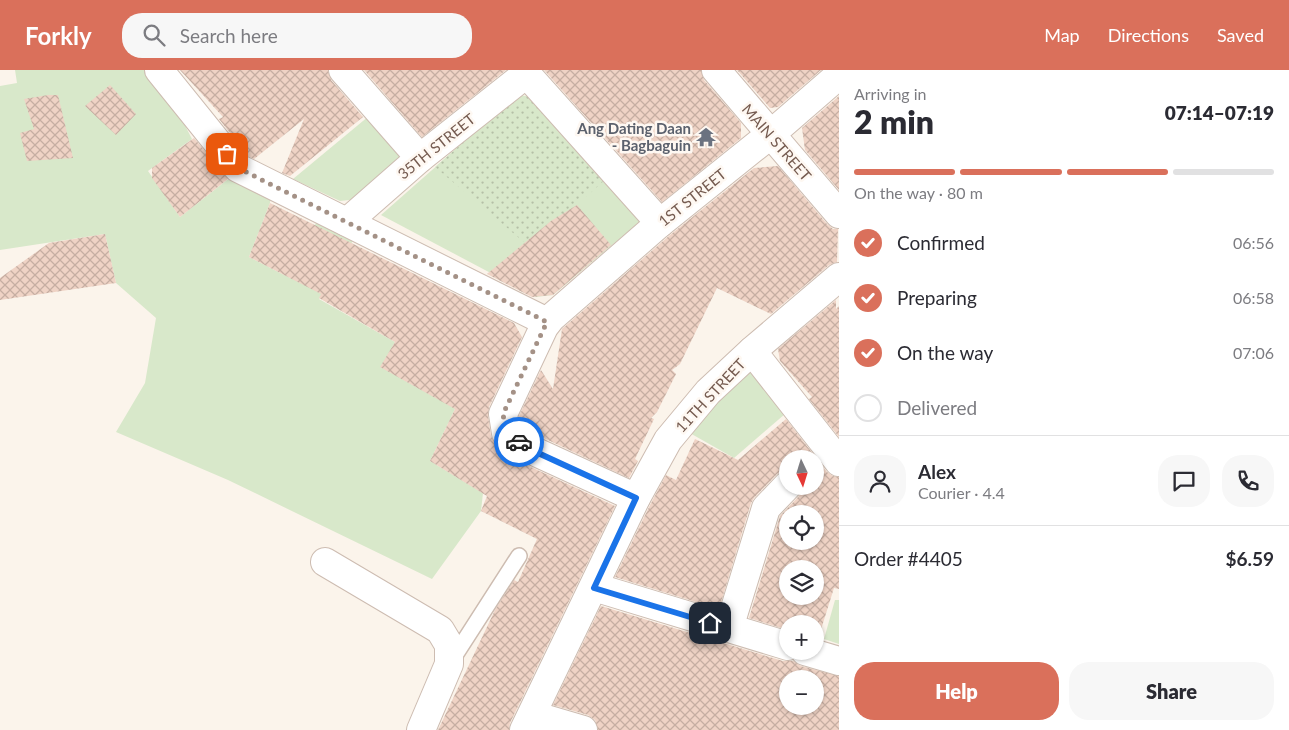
<!DOCTYPE html>
<meta charset="utf-8">
<style>
body{margin:0;font-family:Lato,sans-serif;background:#f7f7f7;color:#2b2b33;height:100vh;display:flex;flex-direction:column;font-size:19px;white-space:nowrap}
*{box-sizing:border-box;margin:0}
p{font-size:16px;color:#7c7c81}
.icon{flex:none;width:28px;height:28px;fill:none;stroke:currentColor;stroke-width:2;stroke-linecap:round;stroke-linejoin:round}
.map{position:relative;flex:1;overflow:hidden}
.details{display:flex;flex-direction:column;background:#fff;width:450px}
.details>*{flex:none}
.needle{width:32px;rotate:176deg}
.controls{position:absolute;left:779px;top:380px;display:grid;gap:10px}
.controls a{display:grid;place-items:center;width:45px;height:45px;border-radius:50%;background:#fff;box-shadow:0 1px 4px #0004;font-size:25px}
.pin{position:absolute;display:grid;place-items:center;width:42px;height:42px;color:#fff;margin:-21px;border-radius:10px;box-shadow:0 2px 8px #0006}
.courier{position:absolute;display:grid;place-items:center;width:50px;height:50px;margin:-25px;border:4px solid #1a73e8;border-radius:50%;background:#fff;color:#222;box-shadow:0 1px 6px #0007}
.head em{font-style:normal;font-weight:800}
.head div{display:flex;flex-direction:column-reverse}
.head{display:flex;align-items:center;justify-content:space-between;height:85px;padding:0 15px}
h1{font-size:32px;font-weight:800;line-height:38px}
.bar{display:grid;grid-template-columns:repeat(4,1fr);gap:8px 5px;align-content:center;height:60px;padding:0 15px}
.bar i{height:6px;border-radius:4px;background:#e1e1e2}
.bar .current{background:#da705b}
.bar p{grid-column:span 4}
.line{display:flex;align-items:center;gap:12px;padding:0 15px;border-top:1px solid #e1e1e2}
.line div{flex:1}
.round{display:grid;place-items:center;flex:none;width:52px;height:52px;border-radius:20px;background:#f7f7f7}
ol{padding:0 15px;list-style:none}
li{display:flex;align-items:center;gap:15px;height:55px}
li p{margin-inline-start:auto}
li .icon{padding:5px;border-radius:50%;background:#da705b;color:#fff;stroke-width:4}
li:last-child{color:#7c7c81}
li i{width:28px;height:28px;border:2px solid #e1e1e2;border-radius:50%}
.cta{display:flex;gap:10px;margin-top:auto;padding:10px 15px}
.cta a{flex:1;height:58px;border-radius:20px;background:#da705b;color:#fff;font-size:20px;font-weight:800;line-height:58px;text-align:center}
.cta a+a{background:#f7f7f7;color:#2b2b33}
header{display:flex;align-items:center;gap:30px;box-sizing:border-box;height:70px;padding:0 25px;background:#da705b;color:#fff}
header strong{font-size:24px}
nav{display:flex;gap:28px;margin-inline-start:auto;font-size:18px}
.search{width:350px;height:45px;background:#f7f7f7;display:flex;align-items:center;gap:12px;box-sizing:border-box;padding:0 18px;border-radius:20px;color:#7c7c81;font-size:19px}
main{display:flex;flex:1;min-height:0}
.map>svg:first-child{display:block}
.green{fill:#d8e8ca}
.garden{fill:url(#garden-dots)}
.building{fill:url(#building-cross-hatch);fill-rule:evenodd}
.lines{fill:none;stroke-linecap:round;stroke-linejoin:round}
.service-casing{stroke:#cdbcb1;stroke-width:18}
.minor-casing{stroke:#cdbcb1;stroke-width:30}
.service{stroke:#fff;stroke-width:15}
.minor{stroke:#fff;stroke-width:28}
.done{stroke:#a49186;stroke-width:5;stroke-dasharray:0 9}
.route{stroke:#1a73e8;stroke-width:6}
.labels{text-anchor:middle;dominant-baseline:central;stroke-width:5;stroke-linejoin:round;paint-order:stroke}
.worship-label{font-size:15px;font-weight:bold;fill:#5b616d;stroke:#fef8f2;text-anchor:end}
.street-label{font-size:15px;fill:#755b50;stroke:#fef8f2}
</style>
<header>
<strong>Forkly</strong>
<div class="search"><svg class="icon" aria-label="search" viewBox="0 0 24 24"><circle cx="10" cy="10" r="6"/><path d="M15 15l6 6"/></svg>Search here</div>
<nav><a>Map</a><a>Directions</a><a>Saved</a></nav>
</header>
<main>
<div class="map">
<svg width="839" height="660" viewBox="0 0 839 660">
<defs>
<pattern id="garden-dots" width="8" height="8" patternUnits="userSpaceOnUse" patternTransform="scale(1.25)"><rect width="8" height="8" fill="#d8e8ca"/><path d="M2 2h.1M6 6h.1" fill="none" stroke="#b4bfa6" stroke-width="1.8" stroke-linecap="round"/></pattern>
<pattern id="building-cross-hatch" width="8" height="8" patternUnits="userSpaceOnUse" patternTransform="scale(1.25)"><rect width="8" height="8" fill="#efd3c5"/><path d="M0 0l8 8M0 8l8-8" fill="none" stroke="#c6aea2"/></pattern>
</defs>
<rect width="100%" height="100%" fill="#fbf4eb"/>
<!-- green -->
<g class="green">
<polygon points="15,0 145,0 177,40 192,69 148,101 180,147 227,110 236,108 271,124 270,133 249,187 290,208 316,153 355,167 319,229 395,272 381,297 418,318 467,314 430,391 483,423 481,441 432,509 228,410 116,362 145,313 156,248 116,213 105,164 0,180 0,16 17,13"/>
<polygon points="517,25 643,149 553,225 536,227 381,145"/>
<polygon points="369,46 404,88 358,129 340,131 293,109"/>
<polygon points="749,297 785,344 734,388 688,362"/>
<polygon points="835,530 839,530 839,574 824,569"/>
</g>
<!-- garden -->
<polygon class="garden" points="517,25 536,27 607,108 577,135 551,151 525,173 435,97"/>
<!-- building -->
<g class="building">
<polygon points="180,0 328,0 331,10 363,47 290,106 282,103 304,49 254,89 248,86 219,49 223,47"/>
<polygon points="364,0 506,0 422,67"/>
<polygon points="544,0 701,0 704,10 741,53 741,68 662,132"/>
<polygon points="737,0 821,0 778,37 770,38"/>
<polygon points="110,15 136,44 116,65 85,36"/>
<polygon points="48,25 58,25 73,88 27,91 20,63 34,59 24,29"/>
<polygon points="839,26 839,120 805,80 802,58"/>
<polygon points="194,68 228,109 180,147 152,108 152,98"/>
<polygon points="778,96 827,154 833,159 838,159 837,192 829,195 771,244 717,218 680,294 672,300 676,304 657,342 651,348 654,349 635,389 638,391 629,408 533,363 520,354 519,346 541,300 553,319 562,259 670,165 754,98"/>
<polygon points="270,133 514,253 522,267 489,337 488,346 491,366 497,376 518,391 615,436 510,653 509,660 438,660 495,540 514,510 518,512 537,469 481,441 487,426 430,391 455,339 380,297 395,272 319,228 321,224 249,187"/>
<polygon points="577,135 611,175 553,225 532,227 487,204 551,151"/>
<polygon points="105,164 116,213 0,230 0,208 49,173"/>
<polygon points="836,230 836,239 839,236 839,367 809,329 812,327 780,291 778,279"/>
<path d="M 786,349 L 827,402 L 833,406 L 839,407 L 839,519 L 834,518 L 818,569 L 815,568 L 815,554 L 788,554 L 788,560 L 749,548 L 780,446 L 799,426 L 803,416 L 815,416 L 815,389 L 788,389 L 788,400 L 783,400 L 777,404 L 754,428 L 751,433 L 719,539 L 615,507 L 650,435 L 666,405 L 676,410 L 695,369 L 738,390 ZM 788,444 L 815,444 L 815,471 L 788,471 ZM 788,499 L 815,499 L 815,526 L 788,526 Z"/>
<path d="M 601,536 L 783,591 L 793,591 L 801,596 L 839,606 L 839,660 L 598,660 L 595,650 L 588,645 L 553,635 ZM 788,609 L 815,609 L 815,636 L 788,636 Z"/>
</g>
<g class="lines">
<defs>
<polyline id="service" points="452,590 519,486"/>
<g id="minor">
<polyline points="159,0 238,98 547,252"/>
<polyline points="343,0 420,88"/>
<polyline points="523,0 660,153"/>
<polyline points="716,0 839,144"/>
<polyline points="347,152 420,88 526,4"/>
<polyline points="752,281 839,392"/>
<polyline points="636,428 525,377 506,363 503,344 544,257 551,248 660,153 771,64 839,5"/>
<polyline points="325,492 440,560 449,575 449,594 421,660"/>
<polyline points="594,517 788,576"/>
<polyline points="729,558 766,438 788,415"/>
<polyline points="805,581 839,591"/>
<polyline points="532,645 583,660"/>
<polyline points="524,660 636,428 668,370 708,322 752,281 839,207"/>
</g>
</defs>
<!-- service casing -->
<use href="#service" class="service-casing"/>
<!-- minor casing -->
<use href="#minor" class="minor-casing"/>
<!-- service -->
<use href="#service" class="service"/>
<!-- minor -->
<use href="#minor" class="minor"/>
</g>
<g class="lines">
<!-- done -->
<polyline class="done" points="227,84 238,98 547,252 503,344 506,362 519,372"/>
<!-- route -->
<polyline class="route" points="519,372 525,377 636,428 594,518 710,553"/>
</g>
<!-- icons -->
<defs>
<symbol id="temple-bare" viewBox="-9 -9 18 18"><path d="M0-6L5-2H3V0L6.5 2.5H4V6H1.5V3h-3V6H-4V2.5H-6.5L-3 0V-2H-5Z" fill="#6b7280" stroke="#fef8f2" stroke-width="2.5" paint-order="stroke"/></symbol>
</defs>
<g fill-rule="evenodd">
<use href="#temple-bare" x="692" y="53" width="28" height="28"/>
</g>
<g class="labels">
<!-- worship labels -->
<g class="worship-label">
<text x="691" y="58">Ang Dating Daan<tspan x="691" dy="17">- Bagbaguin</tspan></text>
</g>
<!-- street labels -->
<g class="street-label">
<text transform="translate(777 72) rotate(49)">MAIN STREET</text>
<text transform="translate(436 76) rotate(-39)">35TH STREET</text>
<text transform="translate(692 127) rotate(-39)">1ST STREET</text>
<text transform="translate(710 325) rotate(-47)">11TH STREET</text>
</g>
</g>
</svg>
<div class="controls">
<a><svg class="needle" viewBox="-14 -14 28 28"><path d="M0-13l5 13h-10z" fill="#e53935"/><path d="M0 13l5-13h-10z" fill="#7c7c81"/></svg></a>
<a><svg class="icon" aria-label="locate" viewBox="0 0 24 24"><circle cx="12" cy="12" r="6"/><path d="M12 2v4M12 18v4M2 12h4M18 12h4"/></svg></a>
<a><svg class="icon" aria-label="layers" viewBox="0 0 24 24"><path d="M12 4l9 5-9 5-9-5zM3 14l9 5 9-5"/></svg></a>
<a>+</a>
<a>−</a>
</div>
<div class="pin" style="left:227px;top:84px;background:#ea580c"><svg class="icon" aria-label="bag" viewBox="0 0 24 24"><path d="M5 8h14l-1 12H6zM9 8a3 3 0 0 1 6 0"/></svg></div>
<div class="pin" style="left:710px;top:553px;background:#1f2937"><svg class="icon" aria-label="home" viewBox="0 0 24 24"><path d="M3 11l9-7 9 7M6 9v11h12V9"/></svg></div>
<div class="courier" style="left:519px;top:372px"><svg class="icon" aria-label="car" viewBox="0 0 24 24"><path d="M5 17H2v-5l4-1 3-4h7l3 4 3 1v5h-3M9 17h6M6 11h13"/><circle cx="7" cy="17" r="2"/><circle cx="17" cy="17" r="2"/></svg></div>
</div>
<section class="details">
<div class="head"><div><h1>2 min</h1><p>Arriving in</p></div><em>07:14–07:19</em></div>
<div class="bar"><i class="current"></i><i class="current"></i><i class="current"></i><i></i><p>On the way · 80 m</p></div>
<ol>
<li><svg class="icon" aria-label="check" viewBox="0 0 24 24"><path d="M5 12l5 5 9-10"/></svg>Confirmed<p>06:56</p></li>
<li><svg class="icon" aria-label="check" viewBox="0 0 24 24"><path d="M5 12l5 5 9-10"/></svg>Preparing<p>06:58</p></li>
<li><svg class="icon" aria-label="check" viewBox="0 0 24 24"><path d="M5 12l5 5 9-10"/></svg>On the way<p>07:06</p></li>
<li><i></i>Delivered</li>
</ol>
<div class="line" style="height:90px"><a class="round"><svg class="icon" aria-label="person" viewBox="0 0 24 24"><circle cx="12" cy="8" r="4"/><path d="M4 21q1-7 8-7t8 7"/></svg></a><div><b>Alex</b><p>Courier · 4.4</p></div><a class="round"><svg class="icon" aria-label="chat" viewBox="0 0 24 24"><path d="M4 5h16v11H9l-5 4z"/></svg></a><a class="round"><svg class="icon" aria-label="phone" viewBox="0 0 24 24"><path d="M5 4h4l2 5-3 2q2 4 5 5l2-3 5 2v4C11 20 4 13 5 4z"/></svg></a></div>
<div class="line" style="height:65px"><div>Order #4405</div><b>$6.59</b></div>
<div class="cta"><a>Help</a><a>Share</a></div>
</section>
</main>
